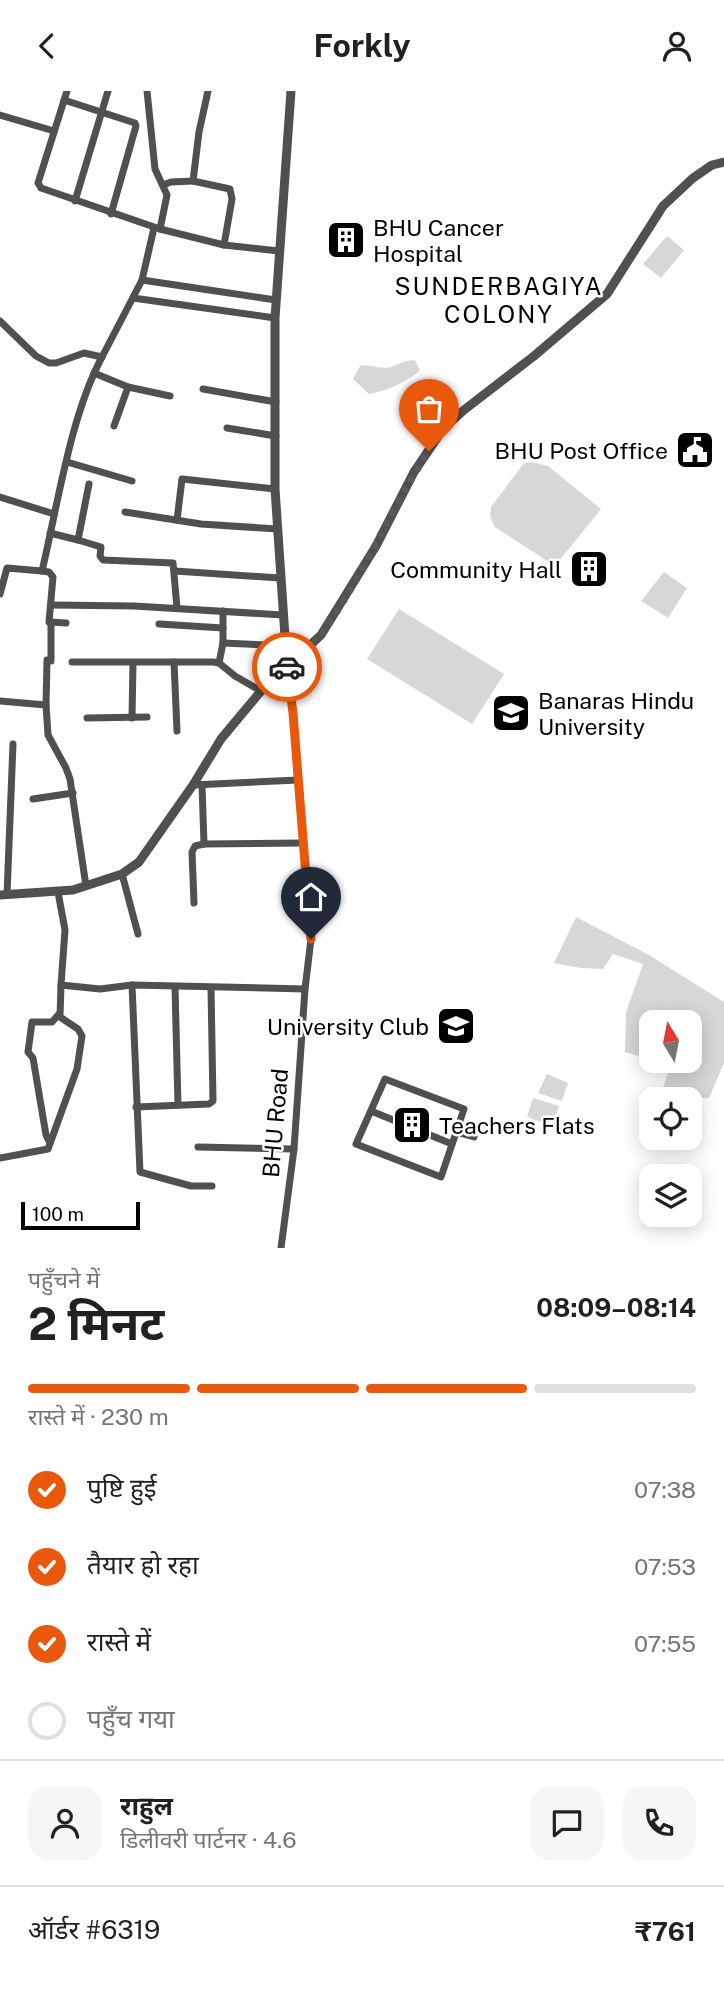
<!DOCTYPE html>
<html lang="hi">
<meta charset="utf-8">
<style>
body{margin:0;font-family:"Public Sans","Noto Sans Devanagari",sans-serif;background:#f6f6f6;color:#202124;height:100vh;display:flex;flex-direction:column;font-size:26px;white-space:nowrap}
*{box-sizing:border-box;margin:0}
p{font-size:23px;color:#757577}
.icon{flex:none;width:38px;height:38px;fill:none;stroke:currentColor;stroke-width:2;stroke-linecap:round;stroke-linejoin:round}
.map{position:relative;height:1157px;overflow:hidden}
.drawer{display:flex;flex-direction:column;background:#fff;flex:1}
.drawer>*{flex:none}
.needle{width:46px;rotate:350deg}
.tools{position:absolute;left:639px;top:919px;display:grid;gap:14px}
.tools a{display:grid;place-items:center;width:63px;height:63px;border-radius:14px;background:#fff;box-shadow:0 4px 18px #0003;font-size:35px}
.scale{position:absolute;left:21px;bottom:18px;width:119px;box-sizing:border-box;padding-left:7px;border:4px solid #000;border-top:0;font-size:19px;line-height:24px;white-space:nowrap;color:#000;-webkit-text-stroke:5px #fff;paint-order:stroke}
.pin{position:absolute;display:grid;place-items:center;width:60px;height:60px;color:#fff;margin:-72px -30px;border-radius:50% 50% 50% 0;rotate:-45deg;box-shadow:0 0 7px #0007}
.pin .icon{rotate:45deg}
.courier{position:absolute;display:grid;place-items:center;width:70px;height:70px;margin:-35px;border:5px solid #ea580c;border-radius:50%;background:#fff;color:#222;box-shadow:0 2px 9px #0007}
.headline em{font-style:normal;font-weight:700}
.headline div{display:flex;flex-direction:column-reverse}
.headline{display:flex;align-items:center;justify-content:space-between;height:119px;padding:0 28px}
h1{font-size:46px;font-weight:700;line-height:52px}
.bar{display:grid;grid-template-columns:repeat(4,1fr);gap:10px 7px;align-content:center;height:84px;padding:0 28px}
.bar i{height:9px;border-radius:5px;background:#e0e0e0}
.bar .selected{background:#ea580c}
.bar p{grid-column:span 4}
.line{display:flex;align-items:center;gap:18px;padding:0 28px;border-top:2px solid #e0e0e0}
.line div{flex:1}
.round{display:grid;place-items:center;flex:none;width:74px;height:74px;border-radius:21px;background:#f6f6f6}
ol{padding:0 28px;list-style:none}
li{display:flex;align-items:center;gap:21px;height:77px}
li p{margin-inline-start:auto}
li .icon{padding:7px;border-radius:50%;background:#ea580c;color:#fff;stroke-width:4}
li:last-child{color:#757577}
li i{width:38px;height:38px;border:4px solid #e0e0e0;border-radius:50%}
header{display:flex;justify-content:space-between;align-items:center;height:91px;padding:0 28px;background:#fff;font-size:32px;font-weight:700}
.map>svg:first-child{display:block}
.green{fill:#d7d7d7}
.lines{fill:none;stroke-linecap:round;stroke-linejoin:round}
.minor{stroke:#505050;stroke-width:7}
.tertiary{stroke:#505050;stroke-width:9}
.done{stroke:#595959;stroke-width:7;stroke-dasharray:0 12.6}
.route{stroke:#ea580c;stroke-width:9}
.labels{text-anchor:middle;dominant-baseline:central;stroke-width:5;stroke-linejoin:round;paint-order:stroke}
.poi-label{font-size:23px;fill:#000;stroke:#fff;text-anchor:start}
.street-label{font-size:23px;fill:#000;stroke:#fff}
.neighbourhood-label{font-size:24px;letter-spacing:2px;fill:#000;stroke:#fff}
</style>
<header><svg class="icon" aria-label="back" viewBox="0 0 24 24"><path d="M15 5l-7 7 7 7"/></svg>Forkly<svg class="icon" aria-label="person" viewBox="0 0 24 24"><circle cx="12" cy="8" r="4"/><path d="M4 21q1-7 8-7t8 7"/></svg></header>
<div class="map">
<svg width="724" height="1157" viewBox="0 0 724 1157">
<rect width="100%" height="100%" fill="#fff"/>
<!-- green -->
<g class="green">
<polygon points="667,145 684,159 661,187 643,173"/>
<path d="M 415,269 L 420,280 C 406,291 387,300 369,303 L 353,288 L 360,275 C 371,273 381,279 391,276 C 401,272 403,270 415,269 Z"/>
<polygon points="532,371 548,375 601,418 555,475 495,436 490,425 491,416 524,372"/>
<polygon points="664,481 687,497 668,527 641,510"/>
<polygon points="399,518 504,583 472,633 367,568"/>
<polygon points="576,826 649,864 724,911 724,972 709,1007 659,1008 670,976 651,970 690,970 690,931 651,931 651,969 625,961 626,921 643,873 613,863 603,878 581,877 554,872"/>
<polygon points="547,983 568,992 562,1010 538,1002"/>
<polygon points="533,1007 559,1015 553,1035 527,1026"/>
</g>
<g class="lines">
<!-- minor -->
<g class="minor">
<polyline points="67,0 38,92 41,97 160,138 224,154 279,160"/>
<polyline points="147,0 155,78 167,104 160,138"/>
<polyline points="64,9 135,32 136,35 111,123"/>
<polyline points="0,24 54,40"/>
<polyline points="193,90 230,98 232,108 224,154"/>
<polyline points="163,94 171,91 193,90 199,41 208,0"/>
<polyline points="75,110 108,0"/>
<polyline points="142,189 276,209"/>
<polyline points="133,207 275,227"/>
<polyline points="0,230 36,265 49,272 56,272 84,262 102,266 142,189 154,137"/>
<polyline points="94,282 128,296 170,305"/>
<polyline points="203,298 276,311"/>
<polyline points="114,335 128,296"/>
<polyline points="227,337 276,345"/>
<polyline points="67,371 132,390"/>
<polyline points="0,406 54,423"/>
<polyline points="125,421 201,433 277,438"/>
<polyline points="177,429 182,388 275,398"/>
<polyline points="50,442 78,449 89,393"/>
<polyline points="78,449 101,456 100,465 103,469 173,472 177,517"/>
<polyline points="42,480 49,481 53,486 49,531 66,532"/>
<polyline points="175,480 280,487"/>
<path d="M 0,503 L 7,477 L 42,480 C 58,413 70,326 102,266"/>
<polyline points="51,514 134,515 283,524"/>
<polyline points="51,532 51,570"/>
<polyline points="159,533 223,537"/>
<polyline points="223,552 285,555"/>
<polyline points="72,571 213,571 219,572 235,585 261,600"/>
<polyline points="174,571 177,640"/>
<polyline points="219,572 223,552 223,520"/>
<polyline points="0,610 46,614 48,644 66,677 70,688 86,795"/>
<polyline points="46,614 47,569"/>
<polyline points="87,627 147,626"/>
<polyline points="132,627 133,572"/>
<polyline points="193,694 298,689"/>
<polyline points="202,694 204,753"/>
<polyline points="33,708 73,702"/>
<polyline points="122,783 138,843"/>
<polyline points="58,801 65,839 61,894 100,898 132,894"/>
<polyline points="7,804 13,653"/>
<polyline points="194,812 192,761 195,755 204,753 303,752"/>
<polyline points="175,896 178,1014"/>
<polygon points="385,988 464,1018 441,1086 356,1053"/>
<polyline points="136,1016 209,1013 213,1010 211,897"/>
<polyline points="371,1020 452,1053"/>
<polyline points="456,1041 474,1046"/>
<polyline points="50,1052 46,1044 33,967 28,961 32,931 52,931 59,923"/>
<polyline points="198,1056 294,1058"/>
<polyline points="0,1067 48,1058 77,978 82,945 78,938 60,926 61,894"/>
<polyline points="212,1095 191,1095 140,1081 132,894 305,898"/>
<polyline points="281,1157 294,1058 305,898 311,848 293,622 287,575"/>
</g>
<!-- tertiary -->
<g class="tertiary">
<polyline points="287,575 275,398 275,227 291,0"/>
<polyline points="0,804 73,799 122,783 139,771 193,694 221,648 261,600 321,544 376,455 414,381 443,338 464,319 534,265 607,203 663,115 693,87 712,74 724,71"/>
</g>
</g>
<g class="lines">
<!-- done -->
<path class="done" d="M 287,576 C 297,564 312,555 322,542 C 364,485 390,418 429,360"/>
<!-- route -->
<polyline class="route" points="287,576 293,622 311,848"/>
</g>
<!-- icons -->
<defs>
<symbol id="building-square" viewBox="-11 -11 22 22"><rect x="-9" y="-9" width="18" height="18" rx="4" fill="#000" stroke="#fff"/><path d="M-4-6H4V6H1V3H-1V6H-4ZM-2.5-4.3h1.7v1.8h-1.7ZM.8-4.3h1.7v1.8H.8ZM-2.5-1h1.7V.8h-1.7ZM.8-1h1.7V.8H.8Z" fill="#fff"/></symbol>
<symbol id="civic-square" viewBox="-11 -11 22 22"><rect x="-9" y="-9" width="18" height="18" rx="4" fill="#000" stroke="#fff"/><path d="M-.6-6.5H3V-4.5H.6V-3L4-1V1h2V6H-6V1h2V-1L-.6-3ZM-1.2 2.5V6h2.4V2.5Z" fill="#fff"/></symbol>
<symbol id="university-square" viewBox="-11 -11 22 22"><rect x="-9" y="-9" width="18" height="18" rx="4" fill="#000" stroke="#fff"/><path d="M0-5L7-2L0 1L-7-2ZM-4 1L0 2.5L4 1V4Q0 6-4 4Z" fill="#fff"/></symbol>
</defs>
<g fill-rule="evenodd">
<use href="#building-square" x="324" y="127" width="44" height="44"/>
<use href="#civic-square" x="673" y="337" width="44" height="44"/>
<use href="#building-square" x="567" y="456" width="44" height="44"/>
<use href="#university-square" x="489" y="600" width="44" height="44"/>
<use href="#university-square" x="434" y="913" width="44" height="44"/>
<use href="#building-square" x="390" y="1012" width="44" height="44"/>
</g>
<g class="labels">
<!-- poi labels -->
<g class="poi-label">
<text x="373" y="136">BHU Cancer<tspan x="373" dy="26">Hospital</tspan></text>
<text x="668" y="359" text-anchor="end">BHU Post Office</text>
<text x="562" y="478" text-anchor="end">Community Hall</text>
<text x="538" y="609">Banaras Hindu<tspan x="538" dy="26">University</tspan></text>
<text x="429" y="935" text-anchor="end">University Club</text>
<text x="439" y="1034">Teachers Flats</text>
</g>
<!-- street labels -->
<g class="street-label">
<text transform="translate(275 1032) rotate(-85)">BHU Road</text>
</g>
<!-- neighbourhood labels -->
<g class="neighbourhood-label">
<text x="499" y="195">SUNDERBAGIYA<tspan x="499" dy="28">COLONY</tspan></text>
</g>
</g>
</svg>
<div class="tools">
<a><svg class="needle" viewBox="-14 -14 28 28"><path d="M0-13l5 13h-10z" fill="#e53935"/><path d="M0 13l5-13h-10z" fill="#757577"/></svg></a>
<a><svg class="icon" aria-label="locate" viewBox="0 0 24 24"><circle cx="12" cy="12" r="6"/><path d="M12 2v4M12 18v4M2 12h4M18 12h4"/></svg></a>
<a><svg class="icon" aria-label="layers" viewBox="0 0 24 24"><path d="M12 4l9 5-9 5-9-5zM3 14l9 5 9-5"/></svg></a>
</div>
<div class="scale">100 m</div>
<div class="pin" style="left:429px;top:360px;background:#ea580c"><svg class="icon" aria-label="bag" viewBox="0 0 24 24"><path d="M5 8h14l-1 12H6zM9 8a3 3 0 0 1 6 0"/></svg></div>
<div class="pin" style="left:311px;top:848px;background:#1f2937"><svg class="icon" aria-label="home" viewBox="0 0 24 24"><path d="M3 11l9-7 9 7M6 9v11h12V9"/></svg></div>
<div class="courier" style="left:287px;top:576px"><svg class="icon" aria-label="car" viewBox="0 0 24 24"><path d="M5 17H2v-5l4-1 3-4h7l3 4 3 1v5h-3M9 17h6M6 11h13"/><circle cx="7" cy="17" r="2"/><circle cx="17" cy="17" r="2"/></svg></div>
</div>
<section class="drawer">
<div class="headline"><div><h1>2 मिनट</h1><p>पहुँचने में</p></div><em>08:09–08:14</em></div>
<div class="bar"><i class="selected"></i><i class="selected"></i><i class="selected"></i><i></i><p>रास्ते में · 230 m</p></div>
<ol>
<li><svg class="icon" aria-label="check" viewBox="0 0 24 24"><path d="M5 12l5 5 9-10"/></svg>पुष्टि हुई<p>07:38</p></li>
<li><svg class="icon" aria-label="check" viewBox="0 0 24 24"><path d="M5 12l5 5 9-10"/></svg>तैयार हो रहा<p>07:53</p></li>
<li><svg class="icon" aria-label="check" viewBox="0 0 24 24"><path d="M5 12l5 5 9-10"/></svg>रास्ते में<p>07:55</p></li>
<li><i></i>पहुँच गया</li>
</ol>
<div class="line" style="height:126px"><a class="round"><svg class="icon" aria-label="person" viewBox="0 0 24 24"><circle cx="12" cy="8" r="4"/><path d="M4 21q1-7 8-7t8 7"/></svg></a><div><b>राहुल</b><p>डिलीवरी पार्टनर · 4.6</p></div><a class="round"><svg class="icon" aria-label="chat" viewBox="0 0 24 24"><path d="M4 5h16v11H9l-5 4z"/></svg></a><a class="round"><svg class="icon" aria-label="phone" viewBox="0 0 24 24"><path d="M5 4h4l2 5-3 2q2 4 5 5l2-3 5 2v4C11 20 4 13 5 4z"/></svg></a></div>
<div class="line" style="height:91px"><div>ऑर्डर #6319</div><b>₹761</b></div>
</section>
